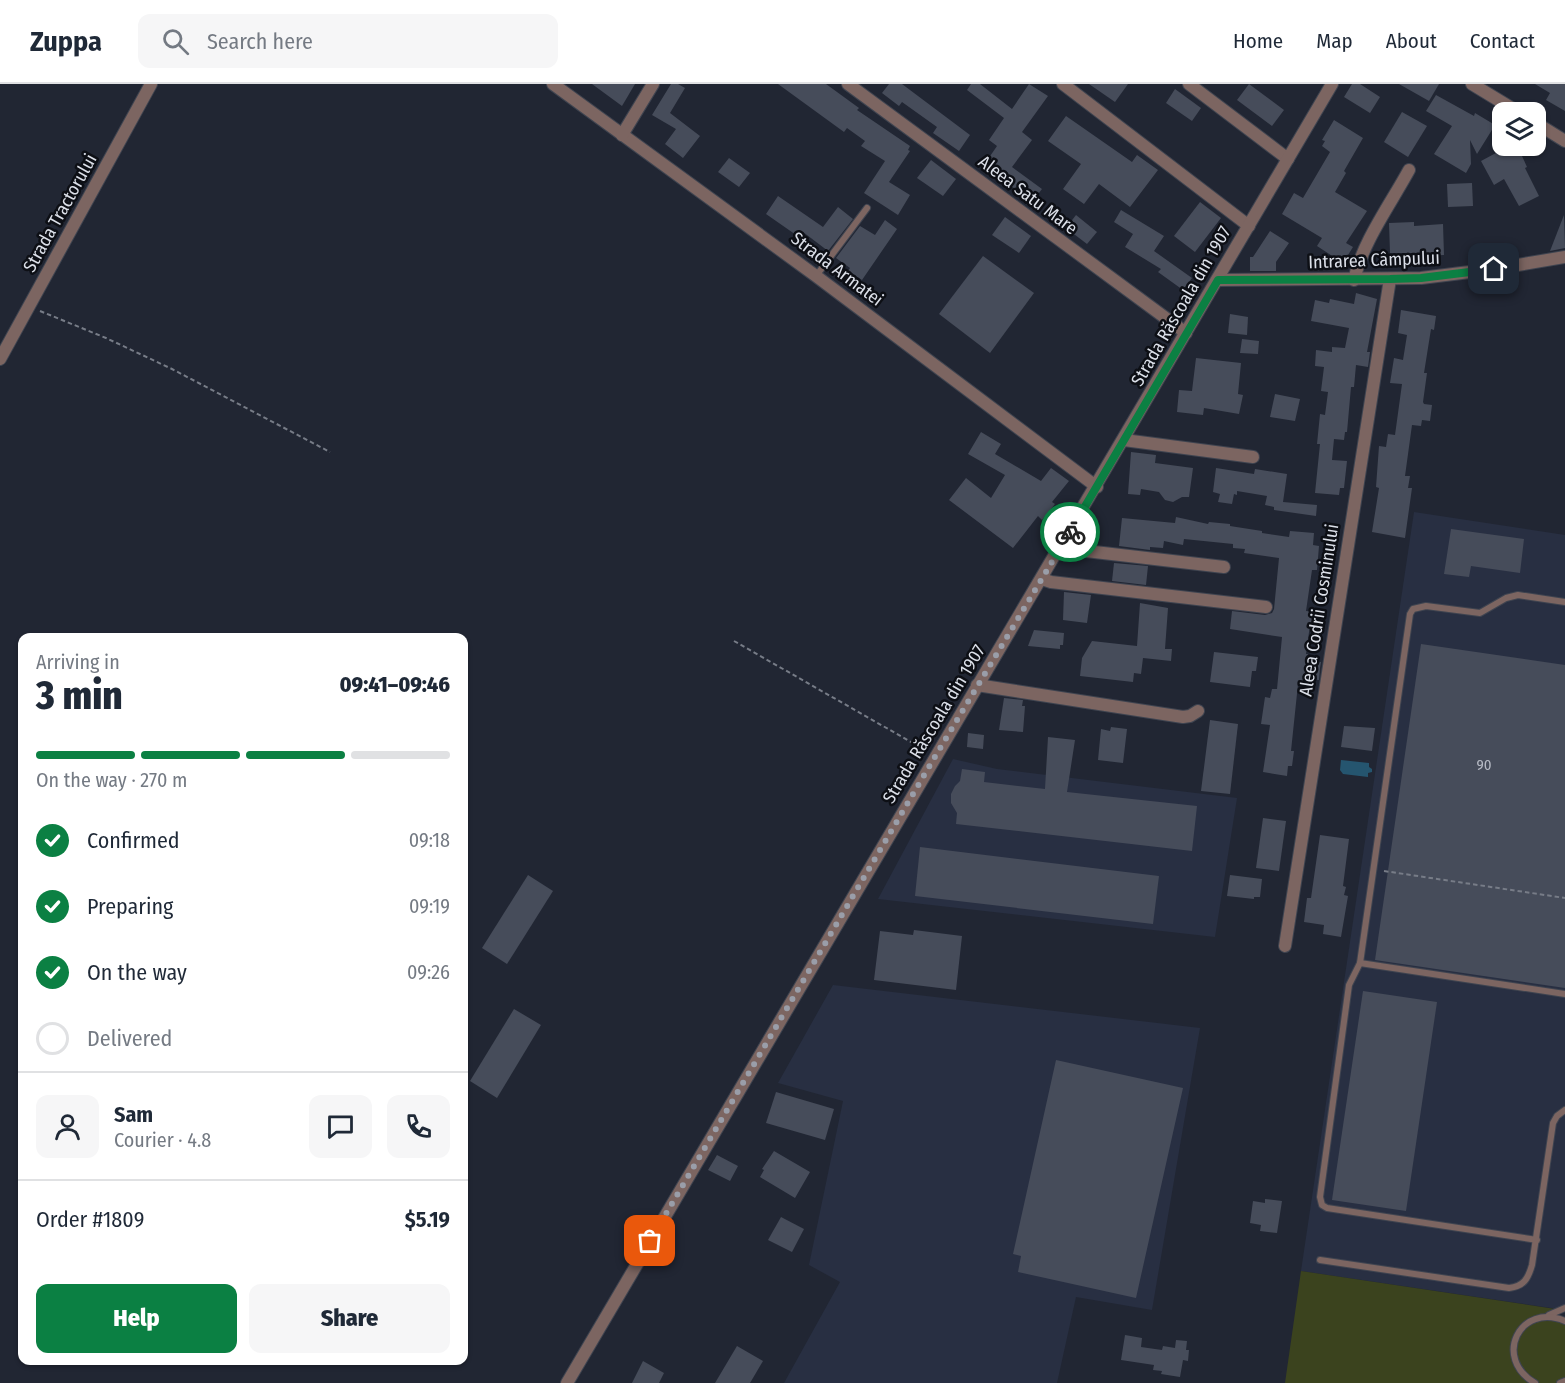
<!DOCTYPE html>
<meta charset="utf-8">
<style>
body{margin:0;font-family:"Fira Sans Condensed",sans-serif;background:#f6f6f7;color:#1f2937;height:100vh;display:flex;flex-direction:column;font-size:22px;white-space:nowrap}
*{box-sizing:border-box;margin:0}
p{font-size:20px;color:#747a83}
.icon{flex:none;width:33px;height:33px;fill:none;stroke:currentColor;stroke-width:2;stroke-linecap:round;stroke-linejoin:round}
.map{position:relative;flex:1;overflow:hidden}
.details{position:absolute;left:18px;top:549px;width:450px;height:732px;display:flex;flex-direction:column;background:#fff;border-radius:12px;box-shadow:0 2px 4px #0004}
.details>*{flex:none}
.controls{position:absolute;left:1492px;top:18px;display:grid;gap:12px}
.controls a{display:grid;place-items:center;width:54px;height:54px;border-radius:12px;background:#fff;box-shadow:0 2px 4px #0004;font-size:30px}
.pin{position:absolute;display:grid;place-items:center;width:51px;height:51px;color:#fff;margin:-26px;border-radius:12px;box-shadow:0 3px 9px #0006}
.courier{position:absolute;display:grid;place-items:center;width:60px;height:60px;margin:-30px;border:4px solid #0b8043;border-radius:50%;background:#fff;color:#222;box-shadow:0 2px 8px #0007}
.summary em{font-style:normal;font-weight:800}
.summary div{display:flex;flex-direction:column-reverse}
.summary{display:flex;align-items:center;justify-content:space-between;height:102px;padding:0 18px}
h1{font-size:39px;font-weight:800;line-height:45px}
.bar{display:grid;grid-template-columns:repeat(4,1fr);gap:9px 6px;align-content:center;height:72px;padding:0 18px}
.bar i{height:8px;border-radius:4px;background:#e0e1e3}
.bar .on{background:#0b8043}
.bar p{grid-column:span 4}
.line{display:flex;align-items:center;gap:15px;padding:0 18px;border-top:2px solid #e0e1e3}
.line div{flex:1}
.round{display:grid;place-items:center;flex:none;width:63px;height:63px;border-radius:12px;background:#f6f6f7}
ol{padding:0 18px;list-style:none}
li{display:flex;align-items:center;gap:18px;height:66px}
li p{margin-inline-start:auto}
li .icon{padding:6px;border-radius:50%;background:#0b8043;color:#fff;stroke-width:4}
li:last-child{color:#747a83}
li i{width:33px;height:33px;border:3px solid #e0e1e3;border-radius:50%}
.primary-button{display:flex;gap:12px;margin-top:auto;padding:12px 18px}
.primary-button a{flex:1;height:69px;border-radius:12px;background:#0b8043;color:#fff;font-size:24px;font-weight:800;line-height:69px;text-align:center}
.primary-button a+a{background:#f6f6f7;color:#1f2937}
header{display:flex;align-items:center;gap:36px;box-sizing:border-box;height:84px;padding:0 30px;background:#fff;border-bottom:2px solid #e0e1e3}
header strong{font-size:28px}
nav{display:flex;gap:33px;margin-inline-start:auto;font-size:21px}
.search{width:420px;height:54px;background:#f6f6f7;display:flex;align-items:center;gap:15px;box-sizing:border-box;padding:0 21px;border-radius:12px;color:#747a83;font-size:22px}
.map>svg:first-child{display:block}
.built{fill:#282f42}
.green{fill:#3b431e}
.water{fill:#25556f}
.building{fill:#464c5a}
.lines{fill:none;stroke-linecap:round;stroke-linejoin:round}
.service-casing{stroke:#3f4450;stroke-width:8}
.minor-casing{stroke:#3f4450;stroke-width:14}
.path{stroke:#777c87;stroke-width:2;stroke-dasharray:4.5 3;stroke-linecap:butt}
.service{stroke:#7c6561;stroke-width:6}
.minor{stroke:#7c6561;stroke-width:12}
.done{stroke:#9a9ea9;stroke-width:6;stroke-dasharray:0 10.8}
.route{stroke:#0b8043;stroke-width:8}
.labels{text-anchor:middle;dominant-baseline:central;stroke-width:5;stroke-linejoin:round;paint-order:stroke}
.number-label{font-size:15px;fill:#b6bac4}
.street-label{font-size:18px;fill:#dbdfe8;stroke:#0d0f15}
</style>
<header>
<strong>Zuppa</strong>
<div class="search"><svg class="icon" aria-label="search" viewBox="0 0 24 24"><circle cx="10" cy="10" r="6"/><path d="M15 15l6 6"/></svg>Search here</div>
<nav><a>Home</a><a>Map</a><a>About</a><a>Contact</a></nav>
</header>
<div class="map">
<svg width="1565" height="1299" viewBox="0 0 1565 1299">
<rect width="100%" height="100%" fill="#212633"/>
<!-- built -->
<g class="built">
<polygon points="1414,428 1565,451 1565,1226 1301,1187"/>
<polygon points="953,675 997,685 1237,714 1215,853 878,815"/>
<polygon points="833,901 1200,944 1152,1226 1076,1213 1057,1299 784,1299 840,1198 809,1181 843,1017 778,999"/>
</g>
<!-- green -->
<polygon class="green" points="1301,1187 1562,1226 1549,1231 1565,1237 1565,1297 1560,1299 1285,1299"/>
<!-- water -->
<polygon class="water" points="1341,676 1369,679 1369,683 1372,685 1372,688 1368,689 1368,693 1343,690 1340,686"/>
<!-- building -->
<g class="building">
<polygon points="592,0 635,0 622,22"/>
<polygon points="671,0 678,0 685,4 670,29 700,52 683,74 665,60 676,45 652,31"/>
<polygon points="778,0 826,0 859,24 857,26 910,62 908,66 910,67 889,98 910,111 898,131 864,109 885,77 861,62 865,57 847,44 844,48"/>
<polygon points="889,0 902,0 970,51 959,67 933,49 937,43 902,18 899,22 882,9"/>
<polygon points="971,0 980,0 1012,25 1029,0 1048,12 1022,48 1032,56 1012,83 1042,105 1032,118 984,81 997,62 989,56 1004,34 967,6"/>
<polygon points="1089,0 1128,0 1115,18"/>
<polygon points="1249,0 1284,26 1272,42 1237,16"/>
<polygon points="1352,0 1360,0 1380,13 1370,29 1344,13"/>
<polygon points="1399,0 1439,0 1429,17"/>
<polygon points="1535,0 1565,0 1565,27 1546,16 1550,9"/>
<polygon points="1175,5 1201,24 1192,37 1166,19"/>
<polygon points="1436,11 1474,32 1475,29 1495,41 1477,70 1470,56 1471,80 1466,89 1434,70 1452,42 1426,27"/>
<polygon points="1402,28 1427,42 1408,73 1384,58"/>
<polygon points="1066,32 1132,78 1137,71 1158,86 1130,123 1099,100 1084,120 1063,105 1081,80 1048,57"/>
<polygon points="1334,36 1363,54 1344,87 1346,89 1335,108 1367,127 1346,159 1353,163 1343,179 1317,162 1322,154 1282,130 1294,109 1303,114 1330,68 1322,62 1325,57 1322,56"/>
<polygon points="1509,62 1541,62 1522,72 1527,83 1525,84 1539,112 1519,122 1504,95 1494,101 1481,77"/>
<polygon points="729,74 750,89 739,103 718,88"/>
<polygon points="931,76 956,95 943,112 917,94"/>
<polygon points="1472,99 1473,122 1448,123 1447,100"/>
<polygon points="778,112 823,143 838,123 853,135 828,167 803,148 799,153 766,130"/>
<polygon points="1200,118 1221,134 1195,168 1174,152"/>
<polygon points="1121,126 1164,152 1154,167 1192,194 1183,206 1158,188 1161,185 1125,163 1133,150 1114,138"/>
<polygon points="1076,131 1097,148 1087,160 1066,144"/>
<polygon points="1564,131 1565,164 1550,167"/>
<polygon points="1005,133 1031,152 1019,169 992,151"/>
<polygon points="885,136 897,145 862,196 848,187 850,184 836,174 860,142 875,151"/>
<polygon points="1414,138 1414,142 1443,140 1444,171 1422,172 1422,169 1390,169 1389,139"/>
<polygon points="1270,147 1289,159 1276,178 1276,187 1250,187 1250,173 1253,173"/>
<polygon points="983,172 1034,209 990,269 939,230"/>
<polygon points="1356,209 1377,215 1367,268 1370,268 1368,283 1356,281 1354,303 1351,303 1347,348 1345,348 1344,356 1334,355 1332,376 1347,377 1344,404 1340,404 1339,411 1315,409 1320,360 1317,360 1320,330 1325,331 1328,308 1321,307 1324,283 1315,282 1316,266 1332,268 1332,263 1345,264 1349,244 1311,237 1315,216 1329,219 1330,215 1354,220"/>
<polygon points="1401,226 1436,232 1434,246 1431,245 1424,289 1427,289 1423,318 1424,320 1432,321 1430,337 1422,336 1421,342 1412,341 1405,392 1410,392 1408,404 1412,404 1405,454 1372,448 1379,404 1376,403 1379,362 1386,363 1388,350 1395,351 1402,300 1390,299 1394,274 1403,276 1407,251 1398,249"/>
<polygon points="1230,230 1248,233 1247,251 1228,249"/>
<polygon points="1242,255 1259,257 1258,270 1240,269"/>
<polygon points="1196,274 1241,279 1238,310 1243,311 1239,330 1204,324 1203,331 1177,328 1179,306 1192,307"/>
<polygon points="1275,310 1300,315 1295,337 1270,333"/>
<polygon points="981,348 1001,360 995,370 1041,397 1051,384 1069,397 1052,418 1055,420 1042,436 1038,432 1013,464 949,416 966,394 991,414 1005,391 968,370"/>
<polygon points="1131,368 1156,371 1155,379 1193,384 1189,413 1182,413 1173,418 1165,416 1159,408 1141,405 1140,411 1128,410"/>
<polygon points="1216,384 1254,390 1255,385 1287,390 1283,418 1317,421 1316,432 1274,426 1274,423 1265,421 1267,412 1237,407 1237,411 1234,410 1232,420 1218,418 1220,410 1213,408"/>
<polygon points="1176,433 1208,440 1209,438 1230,440 1230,442 1262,447 1262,449 1289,453 1290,447 1314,449 1313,461 1319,462 1317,486 1312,486 1306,527 1325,529 1323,542 1310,541 1306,570 1308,570 1307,576 1321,578 1320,584 1319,596 1306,595 1306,601 1298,600 1291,667 1294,667 1292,682 1288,682 1287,692 1263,688 1270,641 1261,640 1265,613 1270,614 1272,605 1277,605 1282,553 1230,545 1232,527 1265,531 1272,529 1274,525 1279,474 1244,469 1245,465 1233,464 1233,460 1184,455 1183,461 1164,457 1163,464 1150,463 1150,466 1119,462 1122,434 1175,439"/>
<polygon points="1451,445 1524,455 1520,489 1471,482 1469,493 1444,490"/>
<polygon points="1114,479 1148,482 1146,501 1112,497"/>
<polygon points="1064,508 1091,511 1087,539 1063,536"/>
<polygon points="1140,519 1168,524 1165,565 1172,565 1171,577 1143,574 1141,590 1134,589 1133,598 1080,592 1082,574 1092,557 1137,562"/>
<polygon points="1034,546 1064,549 1063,561 1060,561 1060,565 1028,562"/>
<polygon points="1421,560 1565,581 1565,904 1375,876"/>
<polygon points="1214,568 1258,573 1256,587 1252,587 1250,603 1210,598"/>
<polygon points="1004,614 1023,616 1022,622 1025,622 1023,648 999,646"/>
<polygon points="1210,636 1238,640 1230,710 1201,707"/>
<polygon points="1344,642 1375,644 1372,667 1341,663"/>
<polygon points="1111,643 1127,645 1123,679 1098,676 1101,645 1110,647"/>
<polygon points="968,649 984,651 983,665 967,663"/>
<polygon points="1048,653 1075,656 1067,708 1197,722 1192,767 956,740 957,729 951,719 951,710 955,702 960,697 962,685 985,688 984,698 1045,705"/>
<polygon points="1263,734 1286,737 1279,787 1256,784"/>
<polygon points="1320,751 1349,755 1343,802 1346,803 1344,811 1348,812 1341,853 1323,850 1324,841 1304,838 1307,814 1311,814"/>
<polygon points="920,763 1159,792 1153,840 915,812"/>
<polygon points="528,791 553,807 507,880 482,864"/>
<polygon points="1230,791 1262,795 1260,813 1254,813 1254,815 1227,812"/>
<polygon points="914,846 962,852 956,906 874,896 880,847 913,851"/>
<polygon points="1363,907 1437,918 1406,1127 1332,1116"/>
<polygon points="514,925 541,941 497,1014 470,997"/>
<polygon points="1056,976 1183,1004 1136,1214 1018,1188 1021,1172 1013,1170"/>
<polygon points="776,1008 834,1025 825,1056 766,1039"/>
<polygon points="774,1067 810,1088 795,1114 760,1093 764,1086 762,1085"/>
<polygon points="717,1071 738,1082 730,1097 708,1086"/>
<polygon points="1265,1115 1282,1117 1277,1149 1260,1147 1261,1141 1250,1139 1253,1117 1265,1119"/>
<polygon points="781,1133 804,1145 792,1168 768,1156"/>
<polygon points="1125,1251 1142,1254 1141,1263 1162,1266 1163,1262 1175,1264 1176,1256 1187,1257 1186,1266 1189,1266 1188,1277 1183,1276 1180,1293 1161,1290 1162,1287 1153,1286 1154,1281 1121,1276"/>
<polygon points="737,1262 763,1277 750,1299 715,1299"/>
<polygon points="643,1277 664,1289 659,1299 632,1299"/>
</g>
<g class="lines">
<defs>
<g id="service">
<polyline points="816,192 867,124"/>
<polyline points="1360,879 1565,910"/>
<polyline points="1537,1156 1327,1124 1322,1121 1320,1113 1349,901 1360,879 1410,530 1413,525 1426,522 1480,529 1506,514 1518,511 1565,518"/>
<path d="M 1320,1176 L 1509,1204 C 1524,1202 1528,1195 1532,1181 L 1553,1039 L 1557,1032 L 1565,1026"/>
<polyline points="1549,1231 1565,1224"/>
<path d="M 1535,1299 C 1492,1274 1520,1218 1565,1237"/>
<polyline points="1560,1299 1565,1297"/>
</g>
<g id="minor">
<polyline points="553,0 816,192 1097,403"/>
<polyline points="848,0 1186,249"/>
<polyline points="1063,0 1249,142"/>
<polyline points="1189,0 1288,75"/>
<polyline points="1472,0 1518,28"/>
<polyline points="1536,39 1565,57"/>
<polyline points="622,51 653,0"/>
<polyline points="1218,196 1421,194 1494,185 1565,173"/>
<path d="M 1354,196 C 1363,157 1390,121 1409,86"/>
<polyline points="0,275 151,0"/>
<polyline points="1124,356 1253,373"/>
<polyline points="1060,464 1224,483"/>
<polyline points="1042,495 1051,498 1266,523"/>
<polyline points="977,601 1183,633 1190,632 1198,627"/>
<polyline points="1285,862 1390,195"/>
<polyline points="567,1299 1332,0"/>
</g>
</defs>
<!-- service casing -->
<use href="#service" class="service-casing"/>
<!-- minor casing -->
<use href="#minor" class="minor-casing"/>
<!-- path -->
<g class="path">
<polyline points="40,227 106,254 172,285 330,368"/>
<polyline points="734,557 925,666"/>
<polyline points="1384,787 1565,814"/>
</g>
<!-- service -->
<use href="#service" class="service"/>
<!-- minor -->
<use href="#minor" class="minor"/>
</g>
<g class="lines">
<!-- done -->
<polyline class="done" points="650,1157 936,671 1070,448"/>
<!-- route -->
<polyline class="route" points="1070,448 1218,196 1390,195 1421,194 1494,185"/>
</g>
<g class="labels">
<!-- number labels -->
<g class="number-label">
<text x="1484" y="681">90</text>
</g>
<!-- street labels -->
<g class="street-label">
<text transform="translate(1028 111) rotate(37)">Aleea Satu Mare</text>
<text transform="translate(60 129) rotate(-61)">Strada Tractorului</text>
<text transform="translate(1374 176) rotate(-2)">Intrarea Câmpului</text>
<text transform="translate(837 185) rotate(37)">Strada Armatei</text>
<text transform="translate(1181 222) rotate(-60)">Strada Răscoala din 1907</text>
<text transform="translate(1319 526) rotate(-81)">Aleea Codrii Cosminului</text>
<text transform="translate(934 640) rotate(-59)">Strada Răscoala din 1907</text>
</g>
</g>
</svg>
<div class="controls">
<a><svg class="icon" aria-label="layers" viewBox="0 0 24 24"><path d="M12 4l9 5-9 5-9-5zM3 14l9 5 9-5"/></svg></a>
</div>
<div class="pin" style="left:650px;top:1157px;background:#ea580c"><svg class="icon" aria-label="bag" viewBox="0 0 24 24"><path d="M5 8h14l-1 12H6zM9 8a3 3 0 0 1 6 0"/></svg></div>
<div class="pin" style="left:1494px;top:185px;background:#1f2937"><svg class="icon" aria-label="home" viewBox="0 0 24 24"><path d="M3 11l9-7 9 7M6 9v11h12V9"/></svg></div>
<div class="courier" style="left:1070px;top:448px"><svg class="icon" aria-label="bike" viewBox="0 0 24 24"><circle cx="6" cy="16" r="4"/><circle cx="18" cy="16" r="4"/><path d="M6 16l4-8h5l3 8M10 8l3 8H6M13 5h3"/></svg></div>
<section class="details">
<div class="summary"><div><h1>3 min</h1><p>Arriving in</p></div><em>09:41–09:46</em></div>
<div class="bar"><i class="on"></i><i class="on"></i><i class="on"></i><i></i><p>On the way · 270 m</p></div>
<ol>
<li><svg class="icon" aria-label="check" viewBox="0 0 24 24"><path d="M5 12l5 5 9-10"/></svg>Confirmed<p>09:18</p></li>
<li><svg class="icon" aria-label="check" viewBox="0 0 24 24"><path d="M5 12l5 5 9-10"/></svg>Preparing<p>09:19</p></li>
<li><svg class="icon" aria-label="check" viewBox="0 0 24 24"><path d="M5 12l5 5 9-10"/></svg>On the way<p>09:26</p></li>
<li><i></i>Delivered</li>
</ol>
<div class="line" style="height:108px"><a class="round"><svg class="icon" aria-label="person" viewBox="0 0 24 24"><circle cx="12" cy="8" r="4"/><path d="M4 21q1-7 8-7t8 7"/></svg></a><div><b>Sam</b><p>Courier · 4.8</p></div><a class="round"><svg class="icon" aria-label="chat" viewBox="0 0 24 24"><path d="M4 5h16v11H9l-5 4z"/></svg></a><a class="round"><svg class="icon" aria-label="phone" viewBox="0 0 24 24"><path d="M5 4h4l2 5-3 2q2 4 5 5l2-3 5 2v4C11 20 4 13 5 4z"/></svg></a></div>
<div class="line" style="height:78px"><div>Order #1809</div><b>$5.19</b></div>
<div class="primary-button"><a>Help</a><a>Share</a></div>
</section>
</div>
